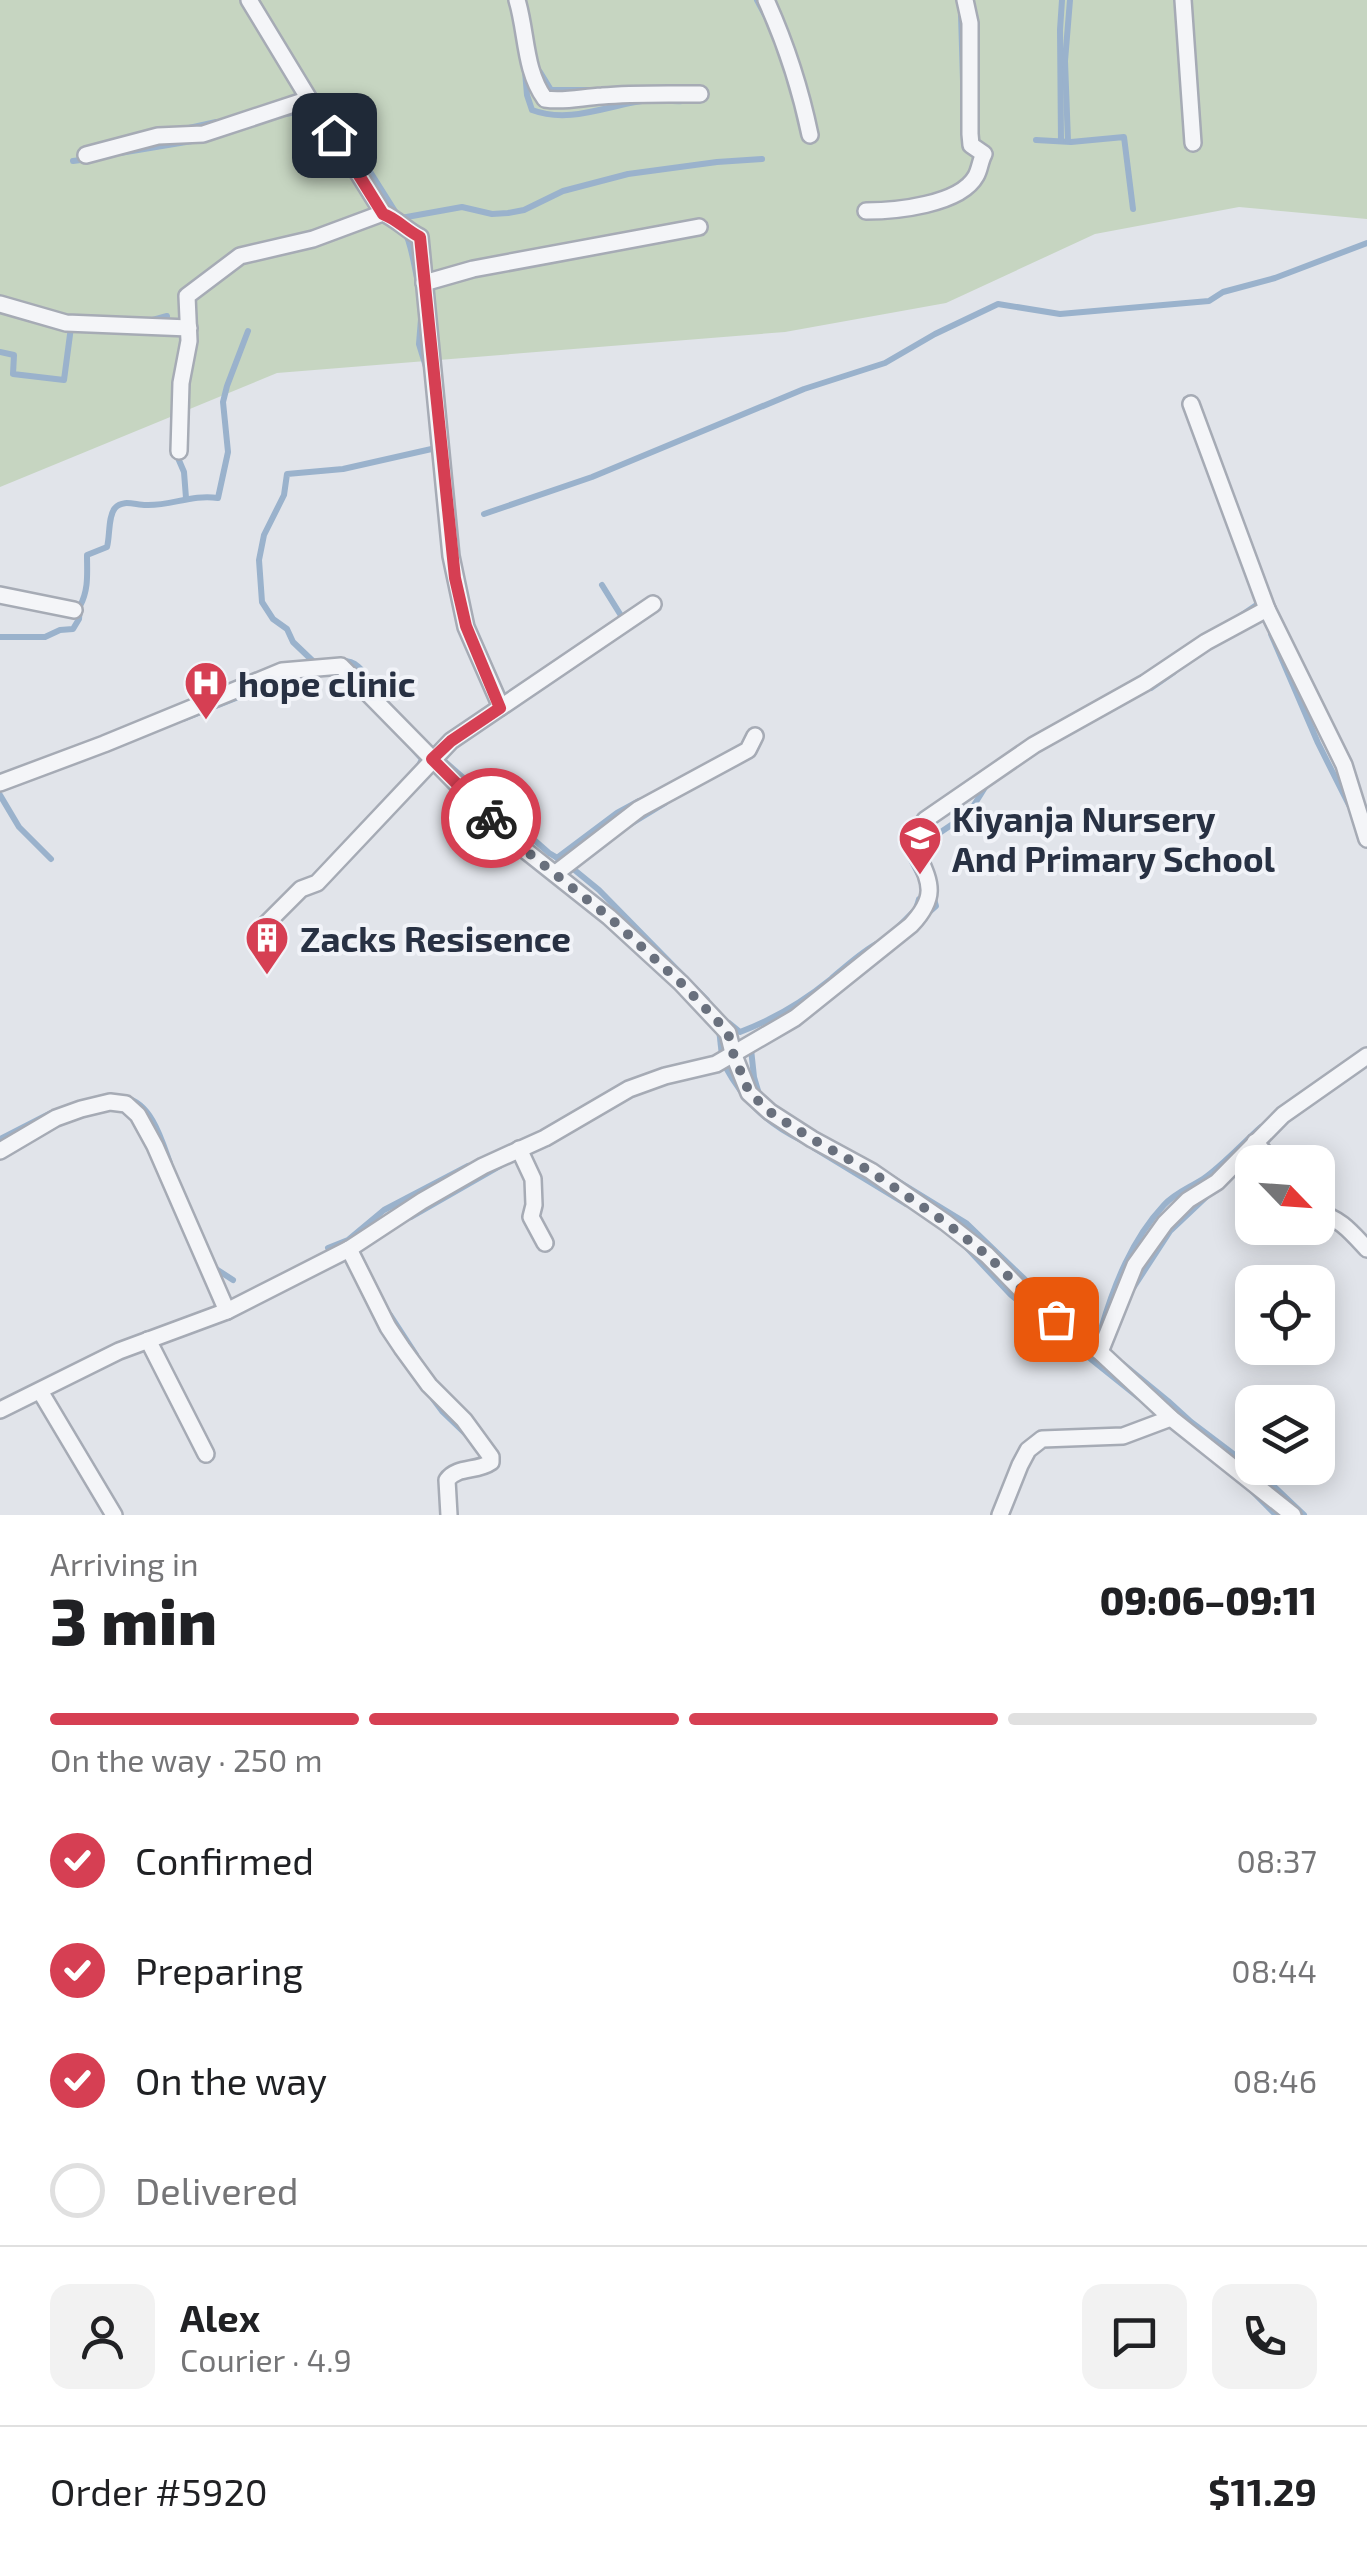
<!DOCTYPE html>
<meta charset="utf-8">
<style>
body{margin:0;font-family:"Exo 2",sans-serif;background:#f2f2f2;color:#202124;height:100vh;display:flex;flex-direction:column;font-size:38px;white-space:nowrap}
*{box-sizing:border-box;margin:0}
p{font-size:32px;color:#757577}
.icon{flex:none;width:55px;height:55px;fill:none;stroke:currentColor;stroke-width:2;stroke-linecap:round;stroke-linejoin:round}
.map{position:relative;height:1515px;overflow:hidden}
.panel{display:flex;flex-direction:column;background:#fff;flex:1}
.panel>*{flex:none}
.needle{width:65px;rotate:115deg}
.tools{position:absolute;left:1235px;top:1145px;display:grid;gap:20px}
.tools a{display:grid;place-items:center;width:100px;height:100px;border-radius:20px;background:#fff;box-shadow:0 5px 25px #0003;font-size:50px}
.pin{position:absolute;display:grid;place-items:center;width:85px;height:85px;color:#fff;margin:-42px;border-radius:20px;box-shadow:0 5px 15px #0006}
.courier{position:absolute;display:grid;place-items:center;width:100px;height:100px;margin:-50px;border:8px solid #d63f53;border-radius:50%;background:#fff;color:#222;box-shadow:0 2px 12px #0007}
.head em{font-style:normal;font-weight:800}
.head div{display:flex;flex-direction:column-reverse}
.head{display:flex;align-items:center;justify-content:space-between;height:170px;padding:0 50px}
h1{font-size:65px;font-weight:800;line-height:75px}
.bar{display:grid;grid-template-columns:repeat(4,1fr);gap:15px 10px;align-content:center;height:120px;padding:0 50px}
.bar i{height:12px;border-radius:8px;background:#e0e0e0}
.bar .selected{background:#d63f53}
.bar p{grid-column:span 4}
.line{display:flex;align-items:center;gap:25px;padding:0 50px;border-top:2px solid #e0e0e0}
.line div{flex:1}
.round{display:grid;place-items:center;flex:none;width:105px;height:105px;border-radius:20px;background:#f2f2f2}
ol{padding:0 50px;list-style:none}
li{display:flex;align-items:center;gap:30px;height:110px}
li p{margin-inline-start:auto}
li .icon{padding:10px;border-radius:50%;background:#d63f53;color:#fff;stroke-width:4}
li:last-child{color:#757577}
li i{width:55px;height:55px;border:5px solid #e0e0e0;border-radius:50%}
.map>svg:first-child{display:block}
.green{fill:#c6d5c1}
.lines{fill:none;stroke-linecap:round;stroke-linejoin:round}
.stream{stroke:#9ab2cc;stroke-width:6}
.minor-casing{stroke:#a6abb5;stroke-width:20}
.minor{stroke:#f4f5f8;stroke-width:15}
.done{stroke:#69707d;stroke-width:10;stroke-dasharray:0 18}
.route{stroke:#d63f53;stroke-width:12}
.labels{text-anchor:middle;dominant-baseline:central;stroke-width:8;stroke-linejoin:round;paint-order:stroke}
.poi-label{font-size:35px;font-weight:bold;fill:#283143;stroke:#f1f3f8;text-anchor:start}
</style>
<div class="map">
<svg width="1367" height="1515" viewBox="0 0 1367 1515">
<rect width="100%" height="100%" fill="#e1e4ea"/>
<!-- green -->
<polygon class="green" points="0,0 1367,0 1367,219 1239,207 1095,234 946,303 785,332 277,373 0,487"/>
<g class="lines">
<!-- stream -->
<g class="stream">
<polyline points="757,0 766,17"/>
<polyline points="961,14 963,81"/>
<path d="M 525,71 L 527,95 L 532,110 C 572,125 611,103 651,100 C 661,99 672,102 682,101"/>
<polyline points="540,72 551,90 592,90"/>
<polyline points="285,114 317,109"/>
<polyline points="189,128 216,122"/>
<polyline points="1036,140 1071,142 1124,137 1133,209"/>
<polyline points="1061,141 1060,30 1062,0"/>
<polyline points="1068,141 1065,61 1070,0"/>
<polyline points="120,153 192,141"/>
<polyline points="73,161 88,159"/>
<polyline points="364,162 398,216"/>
<polyline points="401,218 462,207 492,214 508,213 524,210 563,191 628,174 717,162 762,159"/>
<path d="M 405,232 C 412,246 414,266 418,282"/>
<polyline points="421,319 419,344 427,370"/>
<polyline points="149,321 167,316"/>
<polyline points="0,352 14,355 13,374 64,380 71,327 74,327"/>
<polyline points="175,451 184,472 186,498"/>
<polyline points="484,514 592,477 804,389 885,363 935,334 998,304 1060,314 1209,301 1223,292 1275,278 1367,243"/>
<polyline points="602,585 625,622"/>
<path d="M 76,608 L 80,606 C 89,589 87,573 87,555 L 107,547 C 110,536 108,516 115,508 C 123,499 135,505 146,505 C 171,506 192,494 218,498 L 228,452 L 223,402 L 227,386 L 248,331"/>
<polyline points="1239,617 1258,604"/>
<polyline points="1271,634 1318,743 1349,805"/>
<polyline points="0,637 45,637 60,630 73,629 79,619 80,607"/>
<path d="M 339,661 C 362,659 366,679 379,695"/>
<polyline points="316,664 293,642 287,629 273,619 262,602 259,560 264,535 284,495 287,474 343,469 436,448"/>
<polyline points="1151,688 1174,672"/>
<polyline points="183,719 241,696"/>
<polyline points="407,742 422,759 418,768"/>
<polyline points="443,760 549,853 566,863 599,890 707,1000"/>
<polyline points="0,795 19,827 51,859"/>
<polyline points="629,825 665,803"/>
<polyline points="909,842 905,848 919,875"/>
<polyline points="924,856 923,852 932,838 969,813 989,781"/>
<polyline points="557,858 617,813 639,801"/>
<polyline points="927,914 936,906 932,892"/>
<polyline points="894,931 916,909 919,899 924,897"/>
<path d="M 729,1023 L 740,1032 C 772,1020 804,1001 831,979 C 846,966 859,954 876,944"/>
<polyline points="719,1029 722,1056"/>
<polyline points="751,1049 754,1077 759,1094"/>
<path d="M 718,1068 L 725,1066 C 744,1101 767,1124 803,1141"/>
<path d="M 126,1098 C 152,1104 162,1141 170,1163"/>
<polyline points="0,1139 51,1113"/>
<polyline points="814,1148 906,1204"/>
<polyline points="891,1177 966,1223 1063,1316"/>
<polyline points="411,1217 500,1166"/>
<polyline points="328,1248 348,1240 384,1210 468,1166"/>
<polyline points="967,1248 1011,1295 1138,1397"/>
<polyline points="213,1267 233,1280"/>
<polyline points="1133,1288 1170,1231 1206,1197"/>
<polyline points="390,1315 416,1355"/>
<path d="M 1095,1338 L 1101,1329 C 1114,1285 1132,1239 1164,1205 C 1175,1193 1189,1188 1203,1179 C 1221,1167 1243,1143 1261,1127"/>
<polyline points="1123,1364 1168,1401 1191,1422 1265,1478 1304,1515"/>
<polyline points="433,1399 442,1411 469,1437"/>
<polyline points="1252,1491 1276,1515"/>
</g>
<defs>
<g id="minor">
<path d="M 249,0 L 309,99 L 318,109 L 383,213 C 397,219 406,230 420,237 L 451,556 L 466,627 L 501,707"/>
<path d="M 517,0 C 527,33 524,70 545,99 C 565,102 582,97 602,96 C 634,93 667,94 700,94"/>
<path d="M 766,0 C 786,44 800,87 810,135"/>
<polyline points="1183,0 1193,143"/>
<polyline points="86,155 158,136 203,134 309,99"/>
<path d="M 866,211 C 895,211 960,205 976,176 C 980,169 980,161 984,154 L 971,145 L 970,134 L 970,23 L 965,0"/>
<polyline points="424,283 473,269 699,227"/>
<polyline points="0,304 66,323 189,328"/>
<polyline points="1191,404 1267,609 1344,765 1367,839"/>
<polyline points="179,451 181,383 189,341 187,296 240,256 313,239 383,213"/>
<polyline points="0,595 74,610"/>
<polyline points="0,783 104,744 282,671 341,666 511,839 609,917 681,983 728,1033 733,1053 749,1093 770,1112 812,1139 871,1171 945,1222 987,1255 1034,1303 1100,1352 1171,1418 1293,1515"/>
<polyline points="556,873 639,809 748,750 755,736"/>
<polyline points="263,927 301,889 317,883 451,741 653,604"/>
<polyline points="1255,1142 1273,1162"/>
<polyline points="519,1149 533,1179 534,1205 531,1217 545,1243"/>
<polyline points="0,1151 56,1118 81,1109 110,1102 126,1104 138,1115 155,1146 227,1311"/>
<path d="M 1318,1213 C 1339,1217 1352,1233 1367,1249"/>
<path d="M 349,1249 L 388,1327 L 402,1348 L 429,1385 L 464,1420 L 491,1457 L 491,1462 C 477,1472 457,1466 447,1480 L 449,1515"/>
<polyline points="148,1340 206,1454"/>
<polyline points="1100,1352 1135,1265 1165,1223 1188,1200 1217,1182 1283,1115 1367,1056"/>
<polyline points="40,1391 114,1515"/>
<path d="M 0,1410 L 119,1351 L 227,1311 L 349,1249 L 422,1201 L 483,1166 L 545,1138 L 629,1089 L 665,1076 L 716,1064 L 795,1018 L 911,925 C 940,894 929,881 914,846 L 925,820 L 1034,745 L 1145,683 L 1206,642 L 1267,609"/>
<polyline points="1000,1515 1020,1465 1028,1450 1042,1439 1123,1436 1171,1418"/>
</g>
</defs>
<!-- minor casing -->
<use href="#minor" class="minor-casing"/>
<!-- minor -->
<use href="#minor" class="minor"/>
</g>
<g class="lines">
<!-- done -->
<polyline class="done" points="491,818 511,839 609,917 681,983 712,1015 728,1033 733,1053 749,1092 770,1112 812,1139 870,1171 945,1222 987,1255 1034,1302 1056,1319"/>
<!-- route -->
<path class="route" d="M 334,135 L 383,214 C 397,219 406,230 420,237 L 455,578 L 466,626 L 500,708 L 451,741 L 432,759 L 491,818"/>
</g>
<!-- icons -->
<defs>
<symbol id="hospital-pin" viewBox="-11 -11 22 30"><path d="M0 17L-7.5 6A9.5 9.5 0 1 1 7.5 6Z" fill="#d63f53" stroke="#f1f3f8"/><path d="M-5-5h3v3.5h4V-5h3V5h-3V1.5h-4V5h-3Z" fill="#fff"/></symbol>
<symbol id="school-pin" viewBox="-11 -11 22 30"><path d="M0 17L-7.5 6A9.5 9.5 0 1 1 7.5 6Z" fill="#d63f53" stroke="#f1f3f8"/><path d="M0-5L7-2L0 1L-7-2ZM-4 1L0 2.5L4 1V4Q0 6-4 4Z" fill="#fff"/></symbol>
<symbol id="building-pin" viewBox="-11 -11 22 30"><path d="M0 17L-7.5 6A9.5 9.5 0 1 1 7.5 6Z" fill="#d63f53" stroke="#f1f3f8"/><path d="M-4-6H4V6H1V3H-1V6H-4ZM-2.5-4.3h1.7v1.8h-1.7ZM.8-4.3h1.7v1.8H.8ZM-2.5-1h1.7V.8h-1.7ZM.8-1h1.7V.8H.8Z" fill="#fff"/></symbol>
</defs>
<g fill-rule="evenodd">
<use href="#hospital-pin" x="181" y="658" width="50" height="68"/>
<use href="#school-pin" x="895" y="813" width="50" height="68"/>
<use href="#building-pin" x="242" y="913" width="50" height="68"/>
</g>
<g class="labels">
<!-- poi labels -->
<g class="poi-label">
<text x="238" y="683">hope clinic</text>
<text x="952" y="818">Kiyanja Nursery<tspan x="952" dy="40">And Primary School</tspan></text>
<text x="300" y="938">Zacks Resisence</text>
</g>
</g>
</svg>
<div class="tools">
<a><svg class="needle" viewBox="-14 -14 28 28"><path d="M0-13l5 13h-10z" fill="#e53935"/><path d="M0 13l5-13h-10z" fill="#757577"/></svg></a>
<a><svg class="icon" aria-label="locate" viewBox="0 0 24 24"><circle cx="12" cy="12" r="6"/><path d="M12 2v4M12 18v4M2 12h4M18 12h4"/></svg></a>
<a><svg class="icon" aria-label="layers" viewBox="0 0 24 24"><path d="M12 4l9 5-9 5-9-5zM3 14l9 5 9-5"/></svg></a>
</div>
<div class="pin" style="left:1056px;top:1319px;background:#ea580c"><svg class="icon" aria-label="bag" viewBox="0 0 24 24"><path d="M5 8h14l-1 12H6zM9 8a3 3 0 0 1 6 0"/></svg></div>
<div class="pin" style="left:334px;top:135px;background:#1f2937"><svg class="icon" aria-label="home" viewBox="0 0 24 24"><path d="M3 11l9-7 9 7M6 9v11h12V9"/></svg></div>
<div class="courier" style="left:491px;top:818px"><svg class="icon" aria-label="bike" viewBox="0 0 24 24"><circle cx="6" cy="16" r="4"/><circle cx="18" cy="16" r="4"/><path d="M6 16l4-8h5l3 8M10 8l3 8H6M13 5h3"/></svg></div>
</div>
<section class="panel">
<div class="head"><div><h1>3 min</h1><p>Arriving in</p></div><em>09:06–09:11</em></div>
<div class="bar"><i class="selected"></i><i class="selected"></i><i class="selected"></i><i></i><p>On the way · 250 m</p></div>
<ol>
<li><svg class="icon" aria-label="check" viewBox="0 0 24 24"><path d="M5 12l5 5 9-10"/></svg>Confirmed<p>08:37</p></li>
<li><svg class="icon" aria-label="check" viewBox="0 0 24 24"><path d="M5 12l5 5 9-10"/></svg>Preparing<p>08:44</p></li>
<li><svg class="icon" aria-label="check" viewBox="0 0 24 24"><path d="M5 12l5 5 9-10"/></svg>On the way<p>08:46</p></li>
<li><i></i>Delivered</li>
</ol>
<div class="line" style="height:180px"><a class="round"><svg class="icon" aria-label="person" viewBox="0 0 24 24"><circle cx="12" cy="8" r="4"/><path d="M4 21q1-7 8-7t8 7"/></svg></a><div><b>Alex</b><p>Courier · 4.9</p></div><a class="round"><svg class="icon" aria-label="chat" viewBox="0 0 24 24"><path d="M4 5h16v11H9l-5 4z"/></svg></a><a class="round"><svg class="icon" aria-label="phone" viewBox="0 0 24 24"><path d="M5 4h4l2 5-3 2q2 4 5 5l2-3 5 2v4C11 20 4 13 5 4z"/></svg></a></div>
<div class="line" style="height:130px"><div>Order #5920</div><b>$11.29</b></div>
</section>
